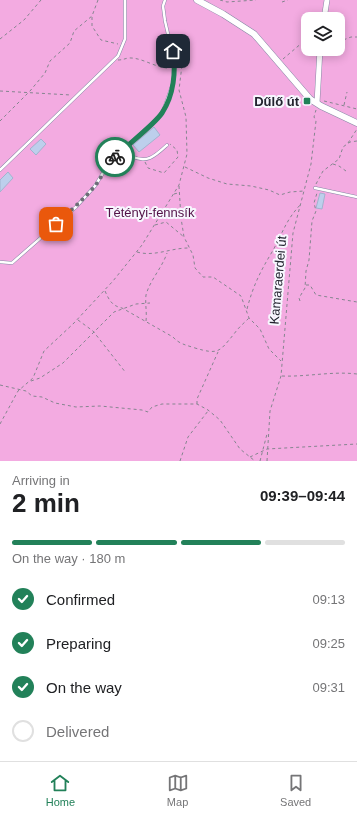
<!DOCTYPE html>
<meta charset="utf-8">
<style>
body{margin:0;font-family:Helvetica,sans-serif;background:#f6f6f6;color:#202124;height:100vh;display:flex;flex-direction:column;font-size:15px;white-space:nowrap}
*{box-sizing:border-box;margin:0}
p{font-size:13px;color:#757577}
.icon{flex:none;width:22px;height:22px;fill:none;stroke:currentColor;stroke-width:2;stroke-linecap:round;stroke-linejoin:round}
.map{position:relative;height:461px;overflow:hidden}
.panel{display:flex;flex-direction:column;background:#fff;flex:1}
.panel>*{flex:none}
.tools{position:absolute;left:301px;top:12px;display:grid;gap:8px}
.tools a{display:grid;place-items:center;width:44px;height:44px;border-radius:8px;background:#fff;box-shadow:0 2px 10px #0003;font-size:20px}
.pin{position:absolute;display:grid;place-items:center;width:34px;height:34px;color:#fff;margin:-17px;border-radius:8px;box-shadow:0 2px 6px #0006}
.courier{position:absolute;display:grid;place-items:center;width:40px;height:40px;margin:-20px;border:3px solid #228159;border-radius:50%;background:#fff;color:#222;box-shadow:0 1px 5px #0007}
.overview em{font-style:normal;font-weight:800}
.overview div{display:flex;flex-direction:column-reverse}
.overview{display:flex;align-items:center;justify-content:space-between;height:68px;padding:0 12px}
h1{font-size:26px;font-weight:800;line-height:30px}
.bar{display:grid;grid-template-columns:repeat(4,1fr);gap:6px 4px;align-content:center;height:48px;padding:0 12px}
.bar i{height:5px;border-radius:3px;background:#e0e0e0}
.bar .on{background:#228159}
.bar p{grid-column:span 4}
ol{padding:0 12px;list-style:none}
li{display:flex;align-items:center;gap:12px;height:44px}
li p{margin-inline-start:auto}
li .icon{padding:4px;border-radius:50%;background:#228159;color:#fff;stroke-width:4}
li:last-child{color:#757577}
li i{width:22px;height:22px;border:2px solid #e0e0e0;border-radius:50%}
.tabs{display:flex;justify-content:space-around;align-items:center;height:56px;border-top:1px solid #e0e0e0;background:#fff;font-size:11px;color:#757577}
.tabs a{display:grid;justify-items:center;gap:2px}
.tabs .on{color:#228159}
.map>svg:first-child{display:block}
.green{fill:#f3abe1;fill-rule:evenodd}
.building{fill:#bdcfec;stroke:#a2b3cf}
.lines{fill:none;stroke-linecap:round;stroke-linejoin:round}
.service-casing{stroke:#8686a4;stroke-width:3.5}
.minor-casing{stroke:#8686a4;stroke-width:6}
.tertiary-casing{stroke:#8686a4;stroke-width:7}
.path{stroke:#85858f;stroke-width:1;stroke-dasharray:3 3;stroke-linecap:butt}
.service{stroke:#fff;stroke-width:2.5}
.minor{stroke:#fff;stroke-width:5}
.tertiary{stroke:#fff;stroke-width:6}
.done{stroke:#6d6d77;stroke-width:4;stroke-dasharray:0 7.2}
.route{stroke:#228159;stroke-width:5}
.poi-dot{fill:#228159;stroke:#f7f7fe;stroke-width:1.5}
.labels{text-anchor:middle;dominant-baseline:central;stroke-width:4;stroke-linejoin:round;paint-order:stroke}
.poi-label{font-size:13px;font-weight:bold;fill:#23232f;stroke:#f7f7fe;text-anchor:end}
.park-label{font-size:13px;fill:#521147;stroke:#f7f7fe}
.street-label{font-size:13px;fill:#23232f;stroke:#f7f7fe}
</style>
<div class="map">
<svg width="357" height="461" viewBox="0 0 357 461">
<rect width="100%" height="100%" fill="#f7f7fe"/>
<!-- green -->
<path class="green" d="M 0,0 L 357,0 L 357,461 L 0,461 ZM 308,19 L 338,19 L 338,49 L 308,49 Z"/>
<!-- building -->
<g class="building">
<polygon points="154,127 160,135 139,152 133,145"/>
<polygon points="41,139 46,144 36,155 30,149"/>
<polygon points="8,172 13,178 0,192 0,180"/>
<polygon points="320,193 325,194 322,209 316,208"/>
</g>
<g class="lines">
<defs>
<g id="service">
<path d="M 130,144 L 129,150 L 131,156 C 147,164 155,156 167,145"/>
<polyline points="111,149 117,155"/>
<polyline points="0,170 118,56 125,39 125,0"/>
<polyline points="315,188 357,197"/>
<polyline points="0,262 12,263 76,207 95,186 109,163 162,114 173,83 175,64 165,21 163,6 165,0"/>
</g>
<g id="minor">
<polyline points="324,19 327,0"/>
<polyline points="317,103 320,49"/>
</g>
<polyline id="tertiary" points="197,0 223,14 254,34 310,99 321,106 357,123"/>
</defs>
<!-- service casing -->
<use href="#service" class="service-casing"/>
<!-- minor casing -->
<use href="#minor" class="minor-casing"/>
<!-- tertiary casing -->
<use href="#tertiary" class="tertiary-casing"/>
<!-- path -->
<g class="path">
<polyline points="220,0 227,2 256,0"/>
<polyline points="282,2 288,0"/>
<polyline points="92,17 92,26 101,40 118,44"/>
<polyline points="0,39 24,20 41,0"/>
<polyline points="338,42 351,37 357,37"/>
<polyline points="283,59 303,42 308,42"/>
<path d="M 118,60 C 122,60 124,59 128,58 C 141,57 154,67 167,68 L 170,65"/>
<polyline points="0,91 71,95"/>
<polyline points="324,101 357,109"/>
<polyline points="344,105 347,92"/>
<polyline points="0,121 30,91 45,73 50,61 70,43 74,31 92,16 98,0"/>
<polyline points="348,143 357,129"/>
<polyline points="145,162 148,168 164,173 178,157 177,150 170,144"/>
<polyline points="333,164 339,166 346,171"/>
<polyline points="185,167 208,178 227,184 251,186 269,190 280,195 290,192 304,191"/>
<polyline points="316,184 323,171 339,159 343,147 350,142 357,141"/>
<polyline points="179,186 181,218 184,237 193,255 195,268 203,277 213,277 241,296 249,318 260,329 269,349 281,361"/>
<polyline points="174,194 178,193 180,194"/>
<polyline points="155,225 166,222 184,237"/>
<path d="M 137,252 C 154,257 171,248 188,248"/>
<polyline points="306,285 310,285 316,295 357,302"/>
<path d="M 105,291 C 109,300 112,306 122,308 L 173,337 C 179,344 186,345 195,348 C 219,355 219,352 234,334 C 238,328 244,323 249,318"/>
<polyline points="300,301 299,298 305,288 306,271 309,260 312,221 316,211 314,203 317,193"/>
<path d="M 247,309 C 253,286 260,272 272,252 C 283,233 285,221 301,204"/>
<polyline points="78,320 93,331 126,373"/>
<path d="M 146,321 C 147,312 145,304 146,295 C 150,280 162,268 167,253"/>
<path d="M 282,376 C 307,377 332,371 357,374"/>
<polyline points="31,381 40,378 63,363 114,312 136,304 150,303"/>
<polyline points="0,385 26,391 32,396 42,397 55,403 76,407 100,406 142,410 148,412 152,407 162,404 197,404 208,410 220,420 240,449 255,461"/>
<polyline points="197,404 197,399 218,352"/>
<polyline points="0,424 18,391 33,378 44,351 73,324 113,281 142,245 179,185 187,154 186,117 179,90 182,65 179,63"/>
<polyline points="250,457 267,449 357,444"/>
<polyline points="180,461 188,437 208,411"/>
<polyline points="260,461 267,434"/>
<polyline points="267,461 270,411 281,376 293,233 311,164 316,121 314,117 316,110"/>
</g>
<!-- service -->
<use href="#service" class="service"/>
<!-- minor -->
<use href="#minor" class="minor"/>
<!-- tertiary -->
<use href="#tertiary" class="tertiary"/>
</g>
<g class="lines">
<!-- done -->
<path class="done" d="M 56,224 C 69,212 83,200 95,186 C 102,177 106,166 115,157"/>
<!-- route -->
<path class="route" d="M 115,157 C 127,145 153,126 162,113 C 174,95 176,71 173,51"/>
</g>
<!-- markers -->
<rect class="poi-dot" x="303" y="97" width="8" height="8" rx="2"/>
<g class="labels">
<!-- poi labels -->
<g class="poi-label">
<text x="299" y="101">Dűlő út</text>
</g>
<!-- park labels -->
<g class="park-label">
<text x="150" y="212">Tétényi-fennsík</text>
</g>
<!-- street labels -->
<g class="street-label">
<text transform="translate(278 280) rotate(-85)">Kamaraerdei út</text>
</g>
</g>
</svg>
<div class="tools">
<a><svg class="icon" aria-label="layers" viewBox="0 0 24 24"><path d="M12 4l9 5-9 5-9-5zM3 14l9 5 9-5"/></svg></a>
</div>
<div class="pin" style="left:56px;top:224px;background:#ea580c"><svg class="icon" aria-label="bag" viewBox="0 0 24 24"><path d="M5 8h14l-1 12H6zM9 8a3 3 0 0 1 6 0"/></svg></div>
<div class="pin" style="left:173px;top:51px;background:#1f2937"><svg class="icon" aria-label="home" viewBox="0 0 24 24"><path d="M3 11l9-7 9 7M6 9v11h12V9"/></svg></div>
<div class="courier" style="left:115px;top:157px"><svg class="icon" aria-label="bike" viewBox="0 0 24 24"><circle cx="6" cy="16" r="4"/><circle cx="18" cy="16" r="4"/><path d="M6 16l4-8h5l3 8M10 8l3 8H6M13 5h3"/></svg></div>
</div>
<section class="panel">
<div class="overview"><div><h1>2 min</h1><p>Arriving in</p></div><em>09:39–09:44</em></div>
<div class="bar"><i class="on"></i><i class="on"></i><i class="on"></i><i></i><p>On the way · 180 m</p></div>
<ol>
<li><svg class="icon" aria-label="check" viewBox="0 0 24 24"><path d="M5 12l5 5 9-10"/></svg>Confirmed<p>09:13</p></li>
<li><svg class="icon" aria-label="check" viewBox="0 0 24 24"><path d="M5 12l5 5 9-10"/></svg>Preparing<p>09:25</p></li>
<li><svg class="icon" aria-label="check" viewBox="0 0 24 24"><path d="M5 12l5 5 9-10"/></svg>On the way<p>09:31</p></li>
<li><i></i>Delivered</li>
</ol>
</section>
<nav class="tabs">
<a class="on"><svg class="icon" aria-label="home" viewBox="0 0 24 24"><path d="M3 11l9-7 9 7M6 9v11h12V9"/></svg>Home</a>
<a><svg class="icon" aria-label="map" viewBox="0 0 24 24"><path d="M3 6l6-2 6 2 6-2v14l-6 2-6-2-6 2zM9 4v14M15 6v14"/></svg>Map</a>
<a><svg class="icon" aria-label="saved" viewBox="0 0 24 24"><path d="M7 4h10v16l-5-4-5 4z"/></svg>Saved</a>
</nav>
